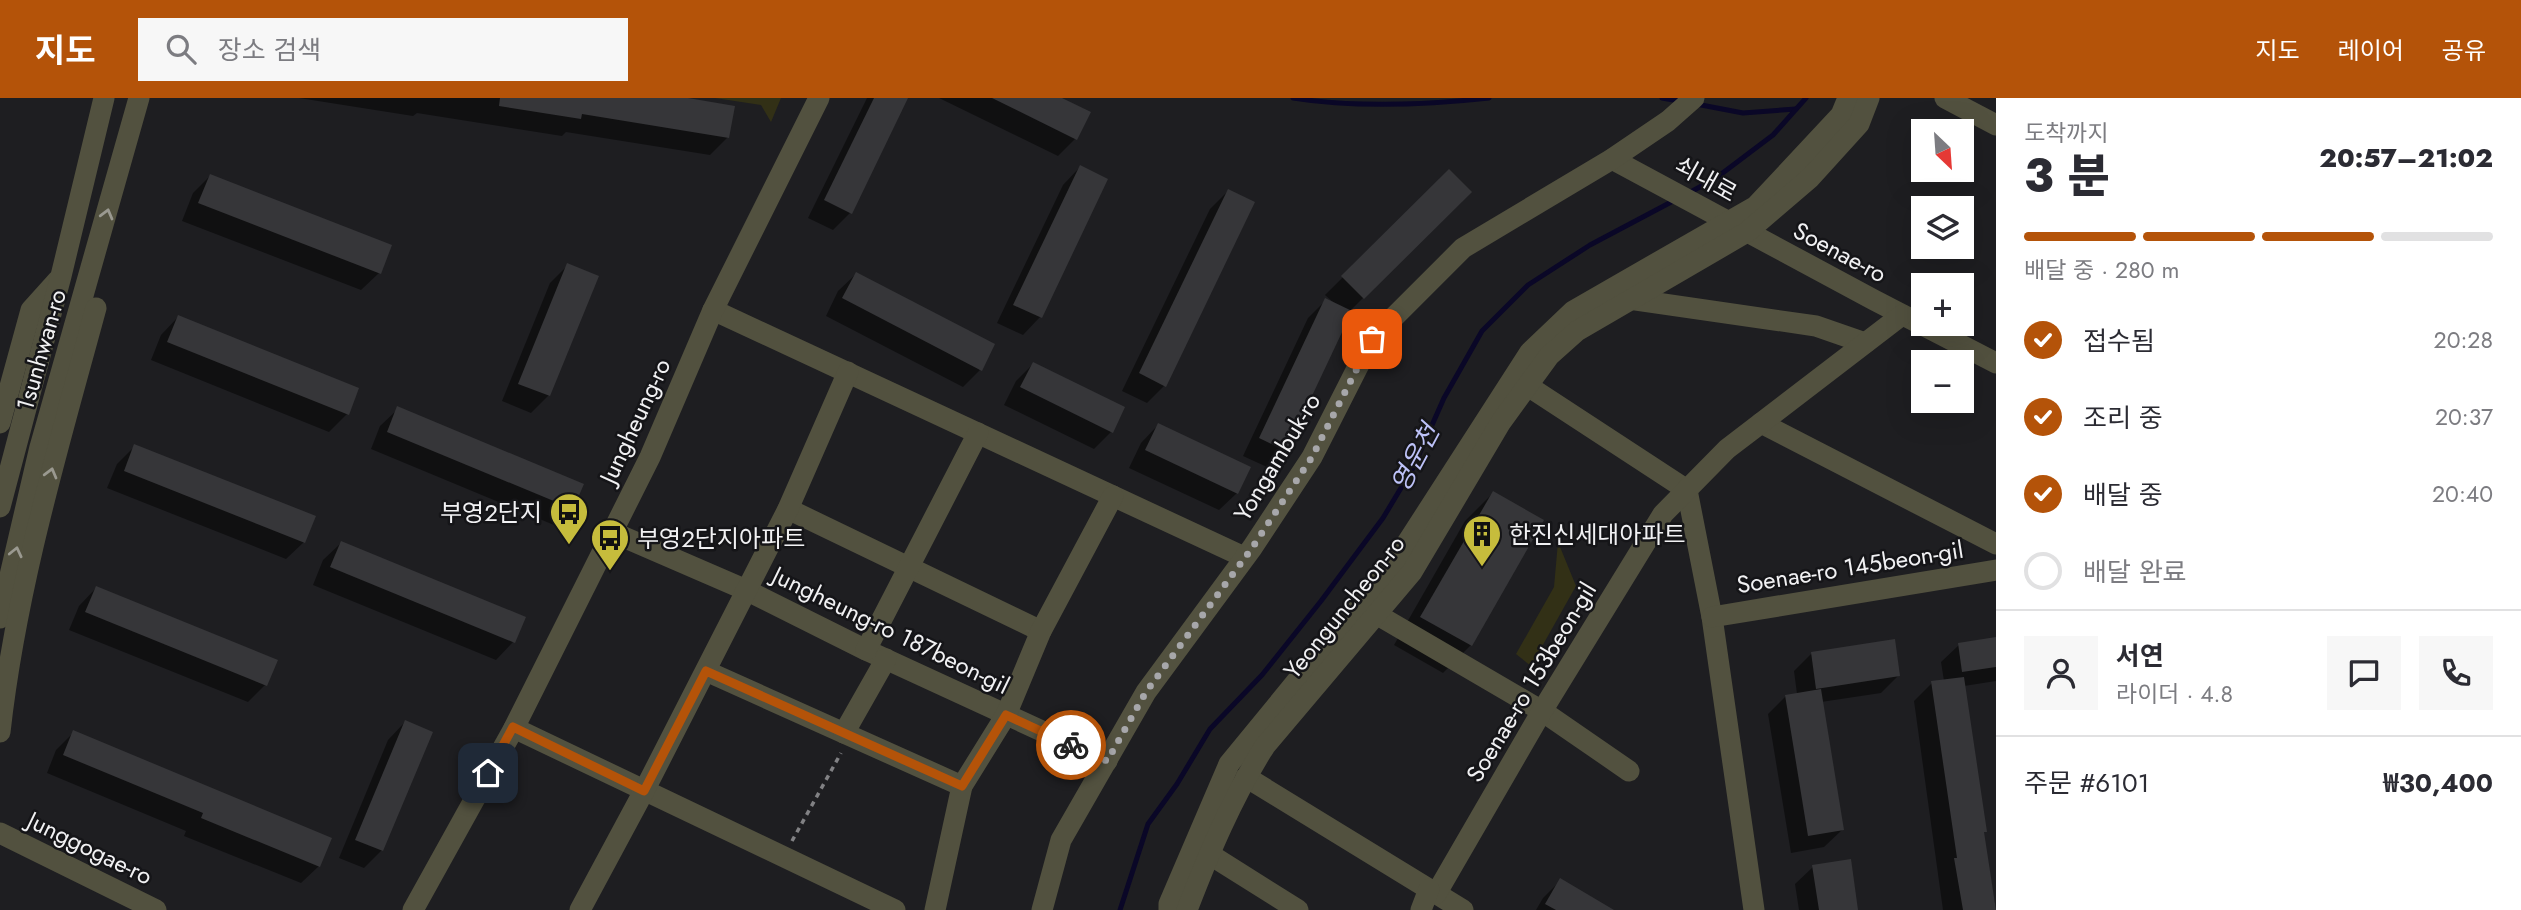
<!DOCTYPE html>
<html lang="ko">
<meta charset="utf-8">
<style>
body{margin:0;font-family:Jost,"Noto Sans KR",sans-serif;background:#f7f7f7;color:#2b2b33;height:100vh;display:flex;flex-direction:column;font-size:26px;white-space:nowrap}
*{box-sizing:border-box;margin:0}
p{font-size:23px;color:#7c7c81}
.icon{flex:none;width:38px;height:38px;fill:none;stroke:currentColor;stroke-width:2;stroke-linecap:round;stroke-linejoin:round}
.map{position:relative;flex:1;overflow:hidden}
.side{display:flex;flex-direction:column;background:#fff;width:525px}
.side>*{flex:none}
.needle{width:46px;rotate:155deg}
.tools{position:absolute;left:1911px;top:21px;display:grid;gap:14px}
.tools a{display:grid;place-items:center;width:63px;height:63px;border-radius:0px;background:#fff;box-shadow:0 7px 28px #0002;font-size:35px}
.pin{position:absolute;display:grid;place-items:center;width:60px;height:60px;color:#fff;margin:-30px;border-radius:14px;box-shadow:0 4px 10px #0006}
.courier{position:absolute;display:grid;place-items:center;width:70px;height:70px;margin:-35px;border:5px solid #b45309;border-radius:50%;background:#fff;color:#222;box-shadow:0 2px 9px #0007}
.headline em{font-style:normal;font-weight:800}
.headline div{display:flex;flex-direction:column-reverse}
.headline{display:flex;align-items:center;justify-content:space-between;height:119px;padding:0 28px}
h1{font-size:46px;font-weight:800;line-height:52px}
.bar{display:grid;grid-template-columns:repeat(4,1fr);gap:10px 7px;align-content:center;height:84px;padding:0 28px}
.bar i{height:9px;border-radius:5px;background:#e1e1e2}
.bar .active{background:#b45309}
.bar p{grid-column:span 4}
.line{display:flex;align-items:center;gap:18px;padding:0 28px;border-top:2px solid #e1e1e2}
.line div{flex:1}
.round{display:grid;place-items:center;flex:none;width:74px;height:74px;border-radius:0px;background:#f7f7f7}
ol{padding:0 28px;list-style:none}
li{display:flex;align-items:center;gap:21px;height:77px}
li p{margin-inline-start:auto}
li .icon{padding:7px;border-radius:50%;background:#b45309;color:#fff;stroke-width:4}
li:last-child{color:#7c7c81}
li i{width:38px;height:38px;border:4px solid #e1e1e2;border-radius:50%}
header{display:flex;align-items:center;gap:42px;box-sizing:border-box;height:98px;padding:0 35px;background:#b45309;color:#fff}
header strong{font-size:33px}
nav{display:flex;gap:38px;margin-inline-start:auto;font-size:24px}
.search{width:490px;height:63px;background:#f7f7f7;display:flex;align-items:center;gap:18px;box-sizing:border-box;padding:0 24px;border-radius:0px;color:#7c7c81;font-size:26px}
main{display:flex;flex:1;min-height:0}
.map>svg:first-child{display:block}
.green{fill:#323016}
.shadow{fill:#0007}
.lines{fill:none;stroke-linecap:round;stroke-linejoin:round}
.stream{stroke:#0a0727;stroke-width:5}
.building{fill:#363639}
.path{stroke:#818184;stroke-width:3.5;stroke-dasharray:5 5;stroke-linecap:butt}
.minor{stroke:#52513f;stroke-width:21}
.oneway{stroke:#9a9990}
.done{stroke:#a7a7aa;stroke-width:7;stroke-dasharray:0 12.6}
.route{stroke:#b45309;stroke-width:9}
.labels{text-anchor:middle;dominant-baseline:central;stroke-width:5;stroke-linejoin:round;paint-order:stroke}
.street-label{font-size:24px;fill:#f1f1f3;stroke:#151518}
.poi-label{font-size:24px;fill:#f1f1f3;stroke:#151518;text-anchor:start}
.water-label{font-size:26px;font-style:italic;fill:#bdc2f8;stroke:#151518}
</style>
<header>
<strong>지도</strong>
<div class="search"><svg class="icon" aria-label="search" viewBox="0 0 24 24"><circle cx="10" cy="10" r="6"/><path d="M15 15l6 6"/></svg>장소 검색</div>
<nav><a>지도</a><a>레이어</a><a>공유</a></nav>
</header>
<main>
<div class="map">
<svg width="1996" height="812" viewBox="0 0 1996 812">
<rect width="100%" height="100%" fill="#1e1e21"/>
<!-- green -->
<g class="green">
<polygon points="715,0 781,0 771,24 761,7"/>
<polygon points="1558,444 1576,488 1531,568 1516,556 1554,489"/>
</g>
<!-- shadow -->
<g class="shadow">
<polygon points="299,0 677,0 728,39 710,57 566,34 562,38 417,15 413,18"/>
<polygon points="867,0 907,0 850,115 833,132 808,120"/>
<polygon points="939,0 1058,0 1076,40 1058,58"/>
<polygon points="1080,69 1106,82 1040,219 1023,237 997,225 1063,87"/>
<polygon points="1449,74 1469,94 1351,212 1284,352 1267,369 1243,358 1308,220 1326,202 1334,205 1325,197"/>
<polygon points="210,78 379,175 361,192 182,123 193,95"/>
<polygon points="1228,93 1164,288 1147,305 1122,293 1210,111"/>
<polygon points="568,167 549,297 531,315 502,303 550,185"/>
<polygon points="856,176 980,272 963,289 826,218 838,193"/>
<polygon points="178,219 347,316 329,334 151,262 161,237"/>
<polygon points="1033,266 1111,334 1094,351 1004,307 1016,283"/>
<polygon points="398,311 572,410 554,427 371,351 380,328"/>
<polygon points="1158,327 1237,395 1219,412 1129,370 1141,345"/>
<polygon points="134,349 304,444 286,461 107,390 117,366"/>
<polygon points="1493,395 1471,547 1443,575 1394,547 1465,423"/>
<polygon points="341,445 523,520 513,544 496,562 313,487 323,462"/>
<polygon points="96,490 265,587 248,604 69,532 79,508"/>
<polygon points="1996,541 1996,583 1964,588 1983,735 1996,812 1943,812 1914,603 1932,585 1944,583 1941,564 1959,547"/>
<polygon points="1811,556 1898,578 1881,595 1821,604 1842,732 1824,749 1791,755 1768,616 1786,598 1797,596 1794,573"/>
<polygon points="405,624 430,635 382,752 364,770 339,760 388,642"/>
<polygon points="74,634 319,768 301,785 184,738 186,733 47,675 56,652"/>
<polygon points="1813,769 1857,812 1799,812 1795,786"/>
<polygon points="1561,782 1611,812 1536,812 1543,800"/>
</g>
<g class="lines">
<!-- stream -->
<g class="stream">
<path d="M 1293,0 C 1356,10 1425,7 1489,0"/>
<polyline points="1662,0 1679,3"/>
<polyline points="1696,6 1743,15 1796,11"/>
<polyline points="1687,96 1716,80 1773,37 1806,0"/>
<polyline points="1120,812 1148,726 1177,686 1210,631 1262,577 1321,503 1383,420 1413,370 1444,300 1482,233 1528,187 1590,147 1675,102"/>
</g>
</g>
<!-- building -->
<g class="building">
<polygon points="500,0 688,0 735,8 729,40 582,16 581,21 499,8"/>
<polygon points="874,0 908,0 852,116 824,102"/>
<polygon points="992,0 1062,0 1091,14 1077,42"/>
<polygon points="1080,67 1108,81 1042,220 1013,207"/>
<polygon points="1449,71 1472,94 1364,201 1341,178"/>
<polygon points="210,76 392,147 381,176 198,105"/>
<polygon points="1228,91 1255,104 1166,289 1139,275"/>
<polygon points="567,165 599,178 550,298 518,286"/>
<polygon points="856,174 995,246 982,273 842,200"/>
<polygon points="1325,200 1352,213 1286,353 1259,340"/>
<polygon points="178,217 359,290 349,317 167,244"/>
<polygon points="1033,264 1125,309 1113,335 1020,289"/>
<polygon points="397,308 584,386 573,411 387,334"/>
<polygon points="1158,325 1251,369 1238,396 1145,352"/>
<polygon points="134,346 316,418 305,445 124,373"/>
<polygon points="1493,393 1544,422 1472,548 1420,519"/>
<polygon points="341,443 526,519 515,545 330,469"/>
<polygon points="96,488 278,562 267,588 85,514"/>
<polygon points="1996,539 1996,569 1962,574 1958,545"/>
<polygon points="1895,541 1900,578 1816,591 1811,554"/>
<polygon points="1964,579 1987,734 1984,734 1996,812 1963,812 1954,760 1957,760 1931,583"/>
<polygon points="1821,591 1844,732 1808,738 1785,597"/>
<polygon points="405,622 433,634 383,753 355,742"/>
<polygon points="73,632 332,740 320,769 201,720 203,715 63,657"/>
<polygon points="1851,761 1858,812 1819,812 1812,767"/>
<polygon points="1560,780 1614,812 1556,812 1545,806"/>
</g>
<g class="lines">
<!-- path -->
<polyline class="path" points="792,743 841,655"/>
<!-- minor -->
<g class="minor">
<polyline points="1945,0 1996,27"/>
<polyline points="1612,61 1874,202 1996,265"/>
<polyline points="1629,201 1816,228 1865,245"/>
<polyline points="713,212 1244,459"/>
<polyline points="1528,288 1687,392 1712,519 1754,812"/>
<polyline points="0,325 31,212 58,182"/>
<polyline points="1761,325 1996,446"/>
<polyline points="0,409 61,178 104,0"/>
<polyline points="788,411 1041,533"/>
<polyline points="612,434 746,492 866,552 1107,663"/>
<polyline points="1376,516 1542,613 1629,673"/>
<polyline points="1712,519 1996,472"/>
<polyline points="0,520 40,349 139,0"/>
<polyline points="866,552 978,335"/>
<polyline points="706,573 962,688"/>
<polyline points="514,630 895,812"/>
<path d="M 0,634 C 16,490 58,350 96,210"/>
<polyline points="844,635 886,561"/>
<polyline points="1246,679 1463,812"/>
<polyline points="0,735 156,812"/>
<polyline points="1209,756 1298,812"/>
<polyline points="1436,796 1542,613 1663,416 1727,351 1902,217"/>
<polyline points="413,812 514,630 650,359 713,212 819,0"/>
<polyline points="580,812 644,693 788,411 848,274"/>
<polyline points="935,812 962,688 1006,617 1041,533 1113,398"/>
<polyline points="1042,812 1061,742 1146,594 1252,450 1312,359 1372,241 1463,150 1612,61 1668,23 1694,0"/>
<polyline points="1169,812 1169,806 1229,666 1396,462 1530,254 1573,213 1756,108 1841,17 1848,0"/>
<path d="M 1187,812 C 1209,755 1232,700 1265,648 L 1412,474 L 1501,324 L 1549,258 L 1577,233 L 1747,134 L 1810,80 L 1859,26 L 1869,0"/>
<polyline points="1421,812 1429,791"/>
</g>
</g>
<!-- one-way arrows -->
<defs><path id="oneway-chevron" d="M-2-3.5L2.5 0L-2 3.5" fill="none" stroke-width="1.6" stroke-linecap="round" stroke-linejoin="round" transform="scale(1.75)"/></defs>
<g class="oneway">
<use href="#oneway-chevron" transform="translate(107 116) rotate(-75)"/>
<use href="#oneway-chevron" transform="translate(51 375) rotate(-75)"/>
<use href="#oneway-chevron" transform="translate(16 454) rotate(-77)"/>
</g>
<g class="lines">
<!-- done -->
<polyline class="done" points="1071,647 1107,663 1146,594 1252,450 1312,359 1372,241"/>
<!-- route -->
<polyline class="route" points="488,675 513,629 644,693 706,573 962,688 1006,617 1071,647"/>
</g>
<!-- icons -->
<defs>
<symbol id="bus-pin" viewBox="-11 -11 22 30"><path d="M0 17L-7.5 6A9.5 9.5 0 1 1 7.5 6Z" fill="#c6bc3c" stroke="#151518"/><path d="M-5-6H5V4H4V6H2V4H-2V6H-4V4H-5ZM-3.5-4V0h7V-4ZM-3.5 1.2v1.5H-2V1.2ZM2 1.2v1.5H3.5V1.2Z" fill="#111"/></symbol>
<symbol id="building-pin" viewBox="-11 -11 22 30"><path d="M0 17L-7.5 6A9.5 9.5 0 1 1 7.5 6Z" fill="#c6bc3c" stroke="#151518"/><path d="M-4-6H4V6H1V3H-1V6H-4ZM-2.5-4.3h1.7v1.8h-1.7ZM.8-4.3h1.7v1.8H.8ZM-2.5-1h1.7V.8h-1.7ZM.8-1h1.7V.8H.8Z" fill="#111"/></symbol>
</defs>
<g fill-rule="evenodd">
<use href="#bus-pin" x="547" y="392" width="44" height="60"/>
<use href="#building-pin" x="1460" y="414" width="44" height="60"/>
<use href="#bus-pin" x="588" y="418" width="44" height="60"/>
</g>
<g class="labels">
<!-- street labels -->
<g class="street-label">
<text transform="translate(1706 81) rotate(29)">쇠내로</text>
<text transform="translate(1840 154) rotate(28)">Soenae-ro</text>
<text transform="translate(41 252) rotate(-74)">1sunhwan-ro</text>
<text transform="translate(635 323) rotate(-65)">Jungheung-ro</text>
<text transform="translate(1277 359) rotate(-59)">Yongambuk-ro</text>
<text transform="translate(1850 469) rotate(-9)">Soenae-ro 145beon-gil</text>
<text transform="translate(1344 509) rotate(-51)">Yeonguncheon-ro</text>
<text transform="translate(891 532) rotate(26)">Jungheung-ro 187beon-gil</text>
<text transform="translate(1531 584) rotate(-59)">Soenae-ro 153beon-gil</text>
<text transform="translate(90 750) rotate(26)">Junggogae-ro</text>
</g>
<!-- poi labels -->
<g class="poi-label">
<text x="542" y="414" text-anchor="end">부영2단지</text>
<text x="1509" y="436">한진신세대아파트</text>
<text x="637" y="440">부영2단지아파트</text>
</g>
<!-- water labels -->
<g class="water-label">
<text transform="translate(1415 360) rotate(-62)">영운천</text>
</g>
</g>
</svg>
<div class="tools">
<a><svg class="needle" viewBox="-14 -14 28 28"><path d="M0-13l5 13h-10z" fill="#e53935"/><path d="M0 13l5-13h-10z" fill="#7c7c81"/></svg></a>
<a><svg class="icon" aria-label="layers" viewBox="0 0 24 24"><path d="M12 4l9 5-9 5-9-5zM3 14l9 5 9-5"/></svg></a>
<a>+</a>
<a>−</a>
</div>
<div class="pin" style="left:1372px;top:241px;background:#ea580c"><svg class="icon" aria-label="bag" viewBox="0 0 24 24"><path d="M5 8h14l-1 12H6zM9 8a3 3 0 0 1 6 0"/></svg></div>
<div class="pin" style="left:488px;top:675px;background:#1f2937"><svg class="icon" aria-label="home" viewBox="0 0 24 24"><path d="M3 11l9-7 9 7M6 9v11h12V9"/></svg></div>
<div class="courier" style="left:1071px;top:647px"><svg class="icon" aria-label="bike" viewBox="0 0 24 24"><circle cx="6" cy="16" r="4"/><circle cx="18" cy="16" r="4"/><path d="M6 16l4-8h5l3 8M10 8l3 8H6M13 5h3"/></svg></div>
</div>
<section class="side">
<div class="headline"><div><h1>3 분</h1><p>도착까지</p></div><em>20:57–21:02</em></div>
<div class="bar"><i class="active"></i><i class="active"></i><i class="active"></i><i></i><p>배달 중 · 280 m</p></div>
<ol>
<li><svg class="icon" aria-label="check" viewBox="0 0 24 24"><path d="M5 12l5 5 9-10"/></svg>접수됨<p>20:28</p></li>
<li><svg class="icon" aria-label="check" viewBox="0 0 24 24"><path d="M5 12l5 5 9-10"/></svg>조리 중<p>20:37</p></li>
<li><svg class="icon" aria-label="check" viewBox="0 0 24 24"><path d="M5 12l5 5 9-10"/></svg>배달 중<p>20:40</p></li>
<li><i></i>배달 완료</li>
</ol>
<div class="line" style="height:126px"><a class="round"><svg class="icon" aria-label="person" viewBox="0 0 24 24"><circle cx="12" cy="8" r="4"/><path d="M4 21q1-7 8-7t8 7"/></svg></a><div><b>서연</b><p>라이더 · 4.8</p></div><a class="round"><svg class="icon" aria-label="chat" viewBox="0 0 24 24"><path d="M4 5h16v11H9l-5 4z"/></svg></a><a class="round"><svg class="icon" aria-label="phone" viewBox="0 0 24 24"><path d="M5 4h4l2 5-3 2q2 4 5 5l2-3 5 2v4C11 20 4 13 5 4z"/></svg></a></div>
<div class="line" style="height:91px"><div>주문 #6101</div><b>₩30,400</b></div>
</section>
</main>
